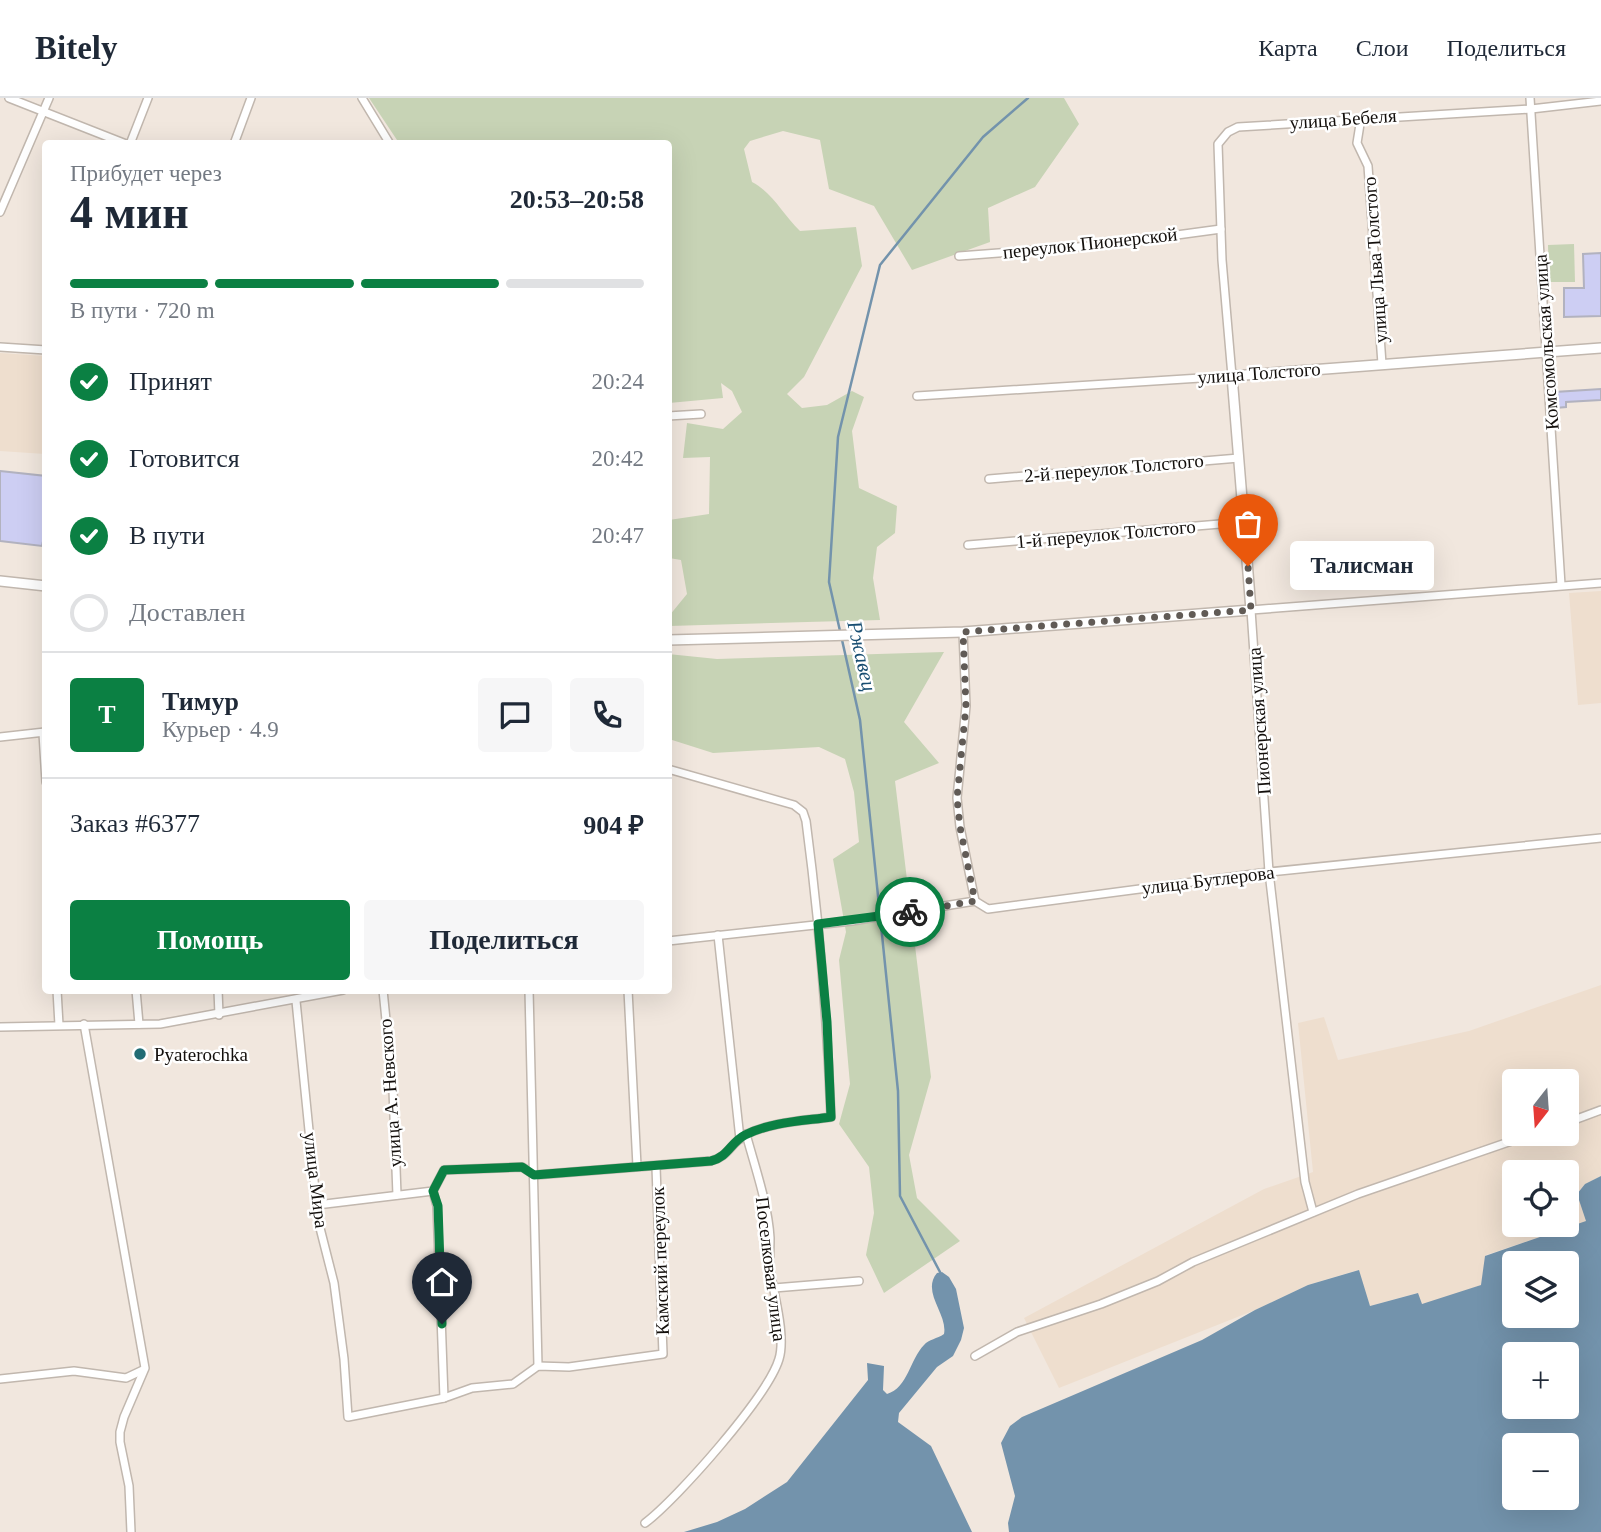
<!DOCTYPE html>
<html lang="ru">
<meta charset="utf-8">
<style>
body{margin:0;font-family:Georgia,serif;background:#f6f6f7;color:#1f2937;height:100vh;display:flex;flex-direction:column;font-size:26px;white-space:nowrap}
*{box-sizing:border-box;margin:0}
p{font-size:23px;color:#747a83}
.icon{flex:none;width:38px;height:38px;fill:none;stroke:currentColor;stroke-width:2;stroke-linecap:round;stroke-linejoin:round}
.map{position:relative;flex:1;overflow:hidden}
.side{position:absolute;left:42px;top:42px;width:630px;height:854px;display:flex;flex-direction:column;background:#fff;border-radius:7px;box-shadow:0 7px 28px #0002}
.side>*{flex:none}
.needle{width:46px;rotate:197deg}
.controls{position:absolute;left:1502px;top:971px;display:grid;gap:14px}
.controls a{display:grid;place-items:center;width:77px;height:77px;border-radius:7px;background:#fff;box-shadow:0 7px 28px #0002;font-size:35px}
.pin{position:absolute;display:grid;place-items:center;width:60px;height:60px;color:#fff;margin:-72px -30px;border-radius:50% 50% 50% 0;rotate:-45deg;box-shadow:0 0 7px #0007}
.pin .icon{rotate:45deg}
.courier{position:absolute;display:grid;place-items:center;width:70px;height:70px;margin:-35px;border:5px solid #0b8043;border-radius:50%;background:#fff;color:#222;box-shadow:0 2px 9px #0007}
.bubble{position:absolute;height:49px;border-radius:7px;background:#fff;box-shadow:0 7px 28px #0002;font-size:23px;font-weight:600;line-height:49px;text-align:center}
.overview em{font-style:normal;font-weight:600}
.overview div{display:flex;flex-direction:column-reverse}
.overview{display:flex;align-items:center;justify-content:space-between;height:119px;padding:0 28px}
h1{font-size:46px;font-weight:600;line-height:52px}
.bar{display:grid;grid-template-columns:repeat(4,1fr);gap:10px 7px;align-content:center;height:84px;padding:0 28px}
.bar i{height:9px;border-radius:5px;background:#e0e1e3}
.bar .current{background:#0b8043}
.bar p{grid-column:span 4}
.line{display:flex;align-items:center;gap:18px;padding:0 28px;border-top:2px solid #e0e1e3}
.line div{flex:1}
.round{display:grid;place-items:center;flex:none;width:74px;height:74px;border-radius:7px;background:#f6f6f7}
ol{padding:0 28px;list-style:none}
li{display:flex;align-items:center;gap:21px;height:77px}
li p{margin-inline-start:auto}
li .icon{padding:7px;border-radius:50%;background:#0b8043;color:#fff;stroke-width:4}
li:last-child{color:#747a83}
li i{width:38px;height:38px;border:4px solid #e0e1e3;border-radius:50%}
.button{display:flex;gap:14px;margin-top:auto;padding:14px 28px}
.button a{flex:1;height:80px;border-radius:7px;background:#0b8043;color:#fff;font-size:28px;font-weight:600;line-height:80px;text-align:center}
.button a+a{background:#f6f6f7;color:#1f2937}
header{display:flex;align-items:center;gap:42px;box-sizing:border-box;height:98px;padding:0 35px;background:#fff;border-bottom:2px solid #e0e1e3}
header strong{font-size:33px}
nav{display:flex;gap:38px;margin-inline-start:auto;font-size:24px}
.map>svg:first-child{display:block}
.built{fill:#eedece;fill-rule:evenodd}
.green{fill:#c7d3b5}
.water{fill:#7393ac;fill-rule:evenodd}
.lines{fill:none;stroke-linecap:round;stroke-linejoin:round}
.stream{stroke:#7393ac;stroke-width:2.5}
.building{fill:#cdcef3;stroke:#b2b2bf;stroke-width:2}
.minor-casing{stroke:#c1b7ae;stroke-width:10}
.tertiary-casing{stroke:#c1b7ae;stroke-width:12}
.minor{stroke:#fff;stroke-width:7}
.tertiary{stroke:#fff;stroke-width:9}
.done{stroke:#615b56;stroke-width:7;stroke-dasharray:0 12.6}
.route{stroke:#0b8043;stroke-width:9}
.poi-dot{fill:#216c74;stroke:#fff;stroke-width:2.5}
.labels{text-anchor:middle;dominant-baseline:central;stroke-width:5;stroke-linejoin:round;paint-order:stroke}
.street-label{font-size:19px;fill:#130f0c;stroke:#fff}
.poi-label{font-size:19px;fill:#130f0c;stroke:#fff;text-anchor:start}
.water-label{font-size:21px;font-style:italic;fill:#174d71;stroke:#fff}
</style>
<header>
<strong>Bitely</strong>
<nav><a>Карта</a><a>Слои</a><a>Поделиться</a></nav>
</header>
<div class="map">
<svg width="1601" height="1434" viewBox="0 0 1601 1434">
<rect width="100%" height="100%" fill="#f1e7de"/>
<!-- built -->
<g class="built">
<polygon points="0,255 45,258 45,356 0,353"/>
<polygon points="1601,493 1601,605 1578,607 1569,495"/>
<path d="M 1601,887 L 1601,1078 L 1585,1086 L 1577,1096 L 1587,1123 L 1486,1157 L 1481,1187 L 1440,1202 L 1421,1206 L 1417,1195 L 1370,1208 L 1358,1172 L 1308,1187 L 1255,1212 L 1059,1290 L 1024,1220 L 1264,1091 L 1313,1074 L 1298,925 L 1324,919 L 1338,962 L 1469,933 ZM 1514,984 L 1566,984 L 1566,1036 L 1514,1036 ZM 1514,1074 L 1566,1074 L 1566,1127 L 1514,1127 Z"/>
</g>
<!-- green -->
<g class="green">
<path d="M 369,0 L 1064,0 L 1079,26 L 1035,89 L 988,110 L 990,144 L 912,172 L 874,108 L 829,91 L 820,42 L 783,33 L 750,43 L 744,51 L 752,84 C 773,95 783,117 800,133 L 856,129 L 862,168 L 804,279 L 787,296 L 802,310 L 827,307 L 852,293 L 864,299 L 852,333 L 859,390 L 897,408 L 895,435 L 877,449 L 873,480 L 880,522 L 669,528 L 669,518 L 687,496 L 681,462 L 669,460 L 669,422 L 709,416 L 710,359 L 683,360 L 687,325 L 723,331 L 742,314 L 732,293 L 721,285 L 723,300 L 669,305 L 668,46 L 399,45 Z"/>
<polygon points="1574,146 1575,184 1549,184 1548,147"/>
<polygon points="944,554 904,624 939,665 895,683 931,979 909,1057 917,1100 960,1143 884,1195 866,1157 874,1115 869,1069 839,1026 850,986 839,862 846,834 833,761 859,744 854,694 845,661 819,649 713,655 669,641 668,556 717,561"/>
</g>
<!-- water -->
<g class="water">
<path d="M 1601,1078 L 1601,1434 L 1009,1434 L 1008,1425 L 1015,1398 L 1001,1345 L 1010,1328 L 1022,1319 L 1202,1242 L 1255,1212 L 1308,1187 L 1359,1172 L 1370,1208 L 1418,1195 L 1422,1206 L 1481,1187 L 1485,1158 L 1586,1123 L 1577,1096 L 1585,1086 ZM 1514,1166 L 1566,1166 L 1566,1218 L 1514,1218 ZM 1514,1256 L 1566,1256 L 1566,1309 L 1514,1309 ZM 1514,1348 L 1566,1348 L 1566,1400 L 1514,1400 Z"/>
<path d="M 942,1174 L 949,1179 L 956,1191 L 964,1230 L 961,1242 L 953,1258 L 937,1269 L 899,1315 L 898,1324 L 931,1348 L 972,1434 L 684,1434 L 717,1424 L 745,1411 L 787,1384 L 868,1282 L 867,1265 L 884,1268 L 883,1292 L 887,1296 C 908,1290 910,1261 924,1247 C 929,1241 937,1241 944,1236 C 948,1216 921,1194 937,1175 Z"/>
</g>
<g class="lines">
<!-- stream -->
<polyline class="stream" points="940,1174 900,1098 898,993 860,622 829,484 838,339 880,167 983,39 1028,0"/>
</g>
<!-- building -->
<g class="building">
<polygon points="1601,155 1601,218 1564,219 1564,190 1584,190 1583,156"/>
<polygon points="1601,291 1601,302 1566,304 1566,309 1556,310 1555,294"/>
<polygon points="0,373 46,378 46,429 42,448 0,443"/>
</g>
<g class="lines">
<defs>
<g id="minor">
<polyline points="9,0 126,46"/>
<polyline points="362,0 390,46"/>
<polyline points="1530,0 1561,487"/>
<polyline points="1361,20 1357,45 1368,68 1382,266"/>
<polyline points="130,46 148,0"/>
<polyline points="234,46 251,0"/>
<polyline points="0,114 49,0"/>
<polyline points="959,158 1103,147 1221,131"/>
<polyline points="0,249 46,252"/>
<polyline points="917,298 1232,278 1222,162 1218,46 1228,34 1238,29 1531,11 1601,3"/>
<polyline points="668,318 701,316"/>
<polyline points="989,381 1239,360"/>
<polyline points="968,447 1244,424"/>
<polyline points="963,534 966,608 957,700 960,729 975,803"/>
<polyline points="43,635 46,684"/>
<polyline points="0,639 45,634"/>
<polyline points="718,837 740,1041"/>
<polyline points="668,843 852,823 975,803 988,811 1269,774 1601,740"/>
<polyline points="57,892 59,927"/>
<polyline points="136,892 139,926"/>
<polyline points="218,892 219,917"/>
<polyline points="383,892 393,992 397,1097"/>
<polyline points="529,892 538,1268"/>
<polyline points="628,892 637,1068"/>
<polyline points="296,903 315,1092 320,1130 334,1185 344,1261 348,1319 444,1300 472,1290 513,1286 538,1268 569,1269 663,1256 656,1069"/>
<polyline points="84,926 145,1270 124,1319 120,1334 120,1344 129,1388 131,1434"/>
<polyline points="0,929 160,926 343,892"/>
<polyline points="1566,1025 1601,1012"/>
<polyline points="433,1093 437,1108 444,1300"/>
<path d="M 317,1107 L 433,1093 L 444,1072 L 522,1069 L 535,1077 L 711,1063 C 728,1059 731,1045 745,1037 C 770,1024 803,1023 831,1019 C 827,920 819,821 806,723 L 803,714 L 794,707 L 668,671"/>
<polyline points="1313,1114 1305,1084 1269,774 1251,512 1601,485"/>
<polyline points="774,1190 859,1183"/>
<polyline points="975,1258 1017,1234 1101,1206 1158,1183 1193,1164 1358,1096 1532,1036"/>
<polyline points="0,1281 74,1273 126,1280 143,1272"/>
<path d="M 645,1425 C 677,1401 768,1298 779,1261 C 786,1238 774,1197 770,1172 C 769,1161 770,1151 770,1140 C 768,1106 755,1069 746,1036"/>
</g>
<g id="tertiary">
<polyline points="0,483 46,488"/>
<polyline points="668,542 963,534 1251,512 1232,278 1601,250"/>
</g>
</defs>
<!-- minor casing -->
<use href="#minor" class="minor-casing"/>
<!-- tertiary casing -->
<use href="#tertiary" class="tertiary-casing"/>
<!-- minor -->
<use href="#minor" class="minor"/>
<!-- tertiary -->
<use href="#tertiary" class="tertiary"/>
</g>
<g class="lines">
<!-- done -->
<polyline class="done" points="910,814 975,803 960,729 957,700 966,608 963,534 1251,512 1248,468"/>
<!-- route -->
<path class="route" d="M 442,1226 L 438,1108 L 433,1093 L 444,1072 L 522,1069 L 534,1077 L 711,1063 C 728,1059 731,1044 745,1037 C 770,1024 803,1023 831,1019 L 827,924 L 818,826 L 910,814"/>
</g>
<!-- markers -->
<circle class="poi-dot" cx="140" cy="956" r="7"/>
<g class="labels">
<!-- street labels -->
<g class="street-label">
<text transform="translate(1343 21) rotate(-4)">улица Бебеля</text>
<text transform="translate(1090 145) rotate(-6)">переулок Пионерской</text>
<text transform="translate(1375 162) rotate(-94)">улица Льва Толстого</text>
<text transform="translate(1546 244) rotate(-94)">Комсомольская улица</text>
<text transform="translate(1259 275) rotate(-4)">улица Толстого</text>
<text transform="translate(1114 370) rotate(-5)">2-й переулок Толстого</text>
<text transform="translate(1106 436) rotate(-5)">1-й переулок Толстого</text>
<text transform="translate(1259 623) rotate(-94)">Пионерская улица</text>
<text transform="translate(1208 782) rotate(-7)">улица Бутлерова</text>
<text transform="translate(390 995) rotate(-94)">улица А. Невского</text>
<text transform="translate(316 1082) rotate(83)">улица Мира</text>
<text transform="translate(660 1163) rotate(-92)">Камский переулок</text>
<text transform="translate(771 1171) rotate(83)">Поселковая улица</text>
</g>
<!-- poi labels -->
<g class="poi-label">
<text x="154" y="956">Pyaterochka</text>
</g>
<!-- water labels -->
<g class="water-label">
<text transform="translate(862 558) rotate(77)">Ржавец</text>
</g>
</g>
</svg>
<div class="controls">
<a><svg class="needle" viewBox="-14 -14 28 28"><path d="M0-13l5 13h-10z" fill="#e53935"/><path d="M0 13l5-13h-10z" fill="#747a83"/></svg></a>
<a><svg class="icon" aria-label="locate" viewBox="0 0 24 24"><circle cx="12" cy="12" r="6"/><path d="M12 2v4M12 18v4M2 12h4M18 12h4"/></svg></a>
<a><svg class="icon" aria-label="layers" viewBox="0 0 24 24"><path d="M12 4l9 5-9 5-9-5zM3 14l9 5 9-5"/></svg></a>
<a>+</a>
<a>−</a>
</div>
<div class="pin" style="left:1248px;top:468px;background:#ea580c"><svg class="icon" aria-label="bag" viewBox="0 0 24 24"><path d="M5 8h14l-1 12H6zM9 8a3 3 0 0 1 6 0"/></svg></div>
<div class="pin" style="left:442px;top:1226px;background:#1f2937"><svg class="icon" aria-label="home" viewBox="0 0 24 24"><path d="M3 11l9-7 9 7M6 9v11h12V9"/></svg></div>
<div class="courier" style="left:910px;top:814px"><svg class="icon" aria-label="bike" viewBox="0 0 24 24"><circle cx="6" cy="16" r="4"/><circle cx="18" cy="16" r="4"/><path d="M6 16l4-8h5l3 8M10 8l3 8H6M13 5h3"/></svg></div>
<div class="bubble" style="left:1290px;top:443px;width:144px">Талисман</div>
<section class="side">
<div class="overview"><div><h1>4 мин</h1><p>Прибудет через</p></div><em>20:53–20:58</em></div>
<div class="bar"><i class="current"></i><i class="current"></i><i class="current"></i><i></i><p>В пути · 720 m</p></div>
<ol>
<li><svg class="icon" aria-label="check" viewBox="0 0 24 24"><path d="M5 12l5 5 9-10"/></svg>Принят<p>20:24</p></li>
<li><svg class="icon" aria-label="check" viewBox="0 0 24 24"><path d="M5 12l5 5 9-10"/></svg>Готовится<p>20:42</p></li>
<li><svg class="icon" aria-label="check" viewBox="0 0 24 24"><path d="M5 12l5 5 9-10"/></svg>В пути<p>20:47</p></li>
<li><i></i>Доставлен</li>
</ol>
<div class="line" style="height:126px"><b class="round" style="background:#0b8043;color:#fff">Т</b><div><b>Тимур</b><p>Курьер · 4.9</p></div><a class="round"><svg class="icon" aria-label="chat" viewBox="0 0 24 24"><path d="M4 5h16v11H9l-5 4z"/></svg></a><a class="round"><svg class="icon" aria-label="phone" viewBox="0 0 24 24"><path d="M5 4h4l2 5-3 2q2 4 5 5l2-3 5 2v4C11 20 4 13 5 4z"/></svg></a></div>
<div class="line" style="height:91px"><div>Заказ #6377</div><b>904 ₽</b></div>
<div class="button"><a>Помощь</a><a>Поделиться</a></div>
</section>
</div>
